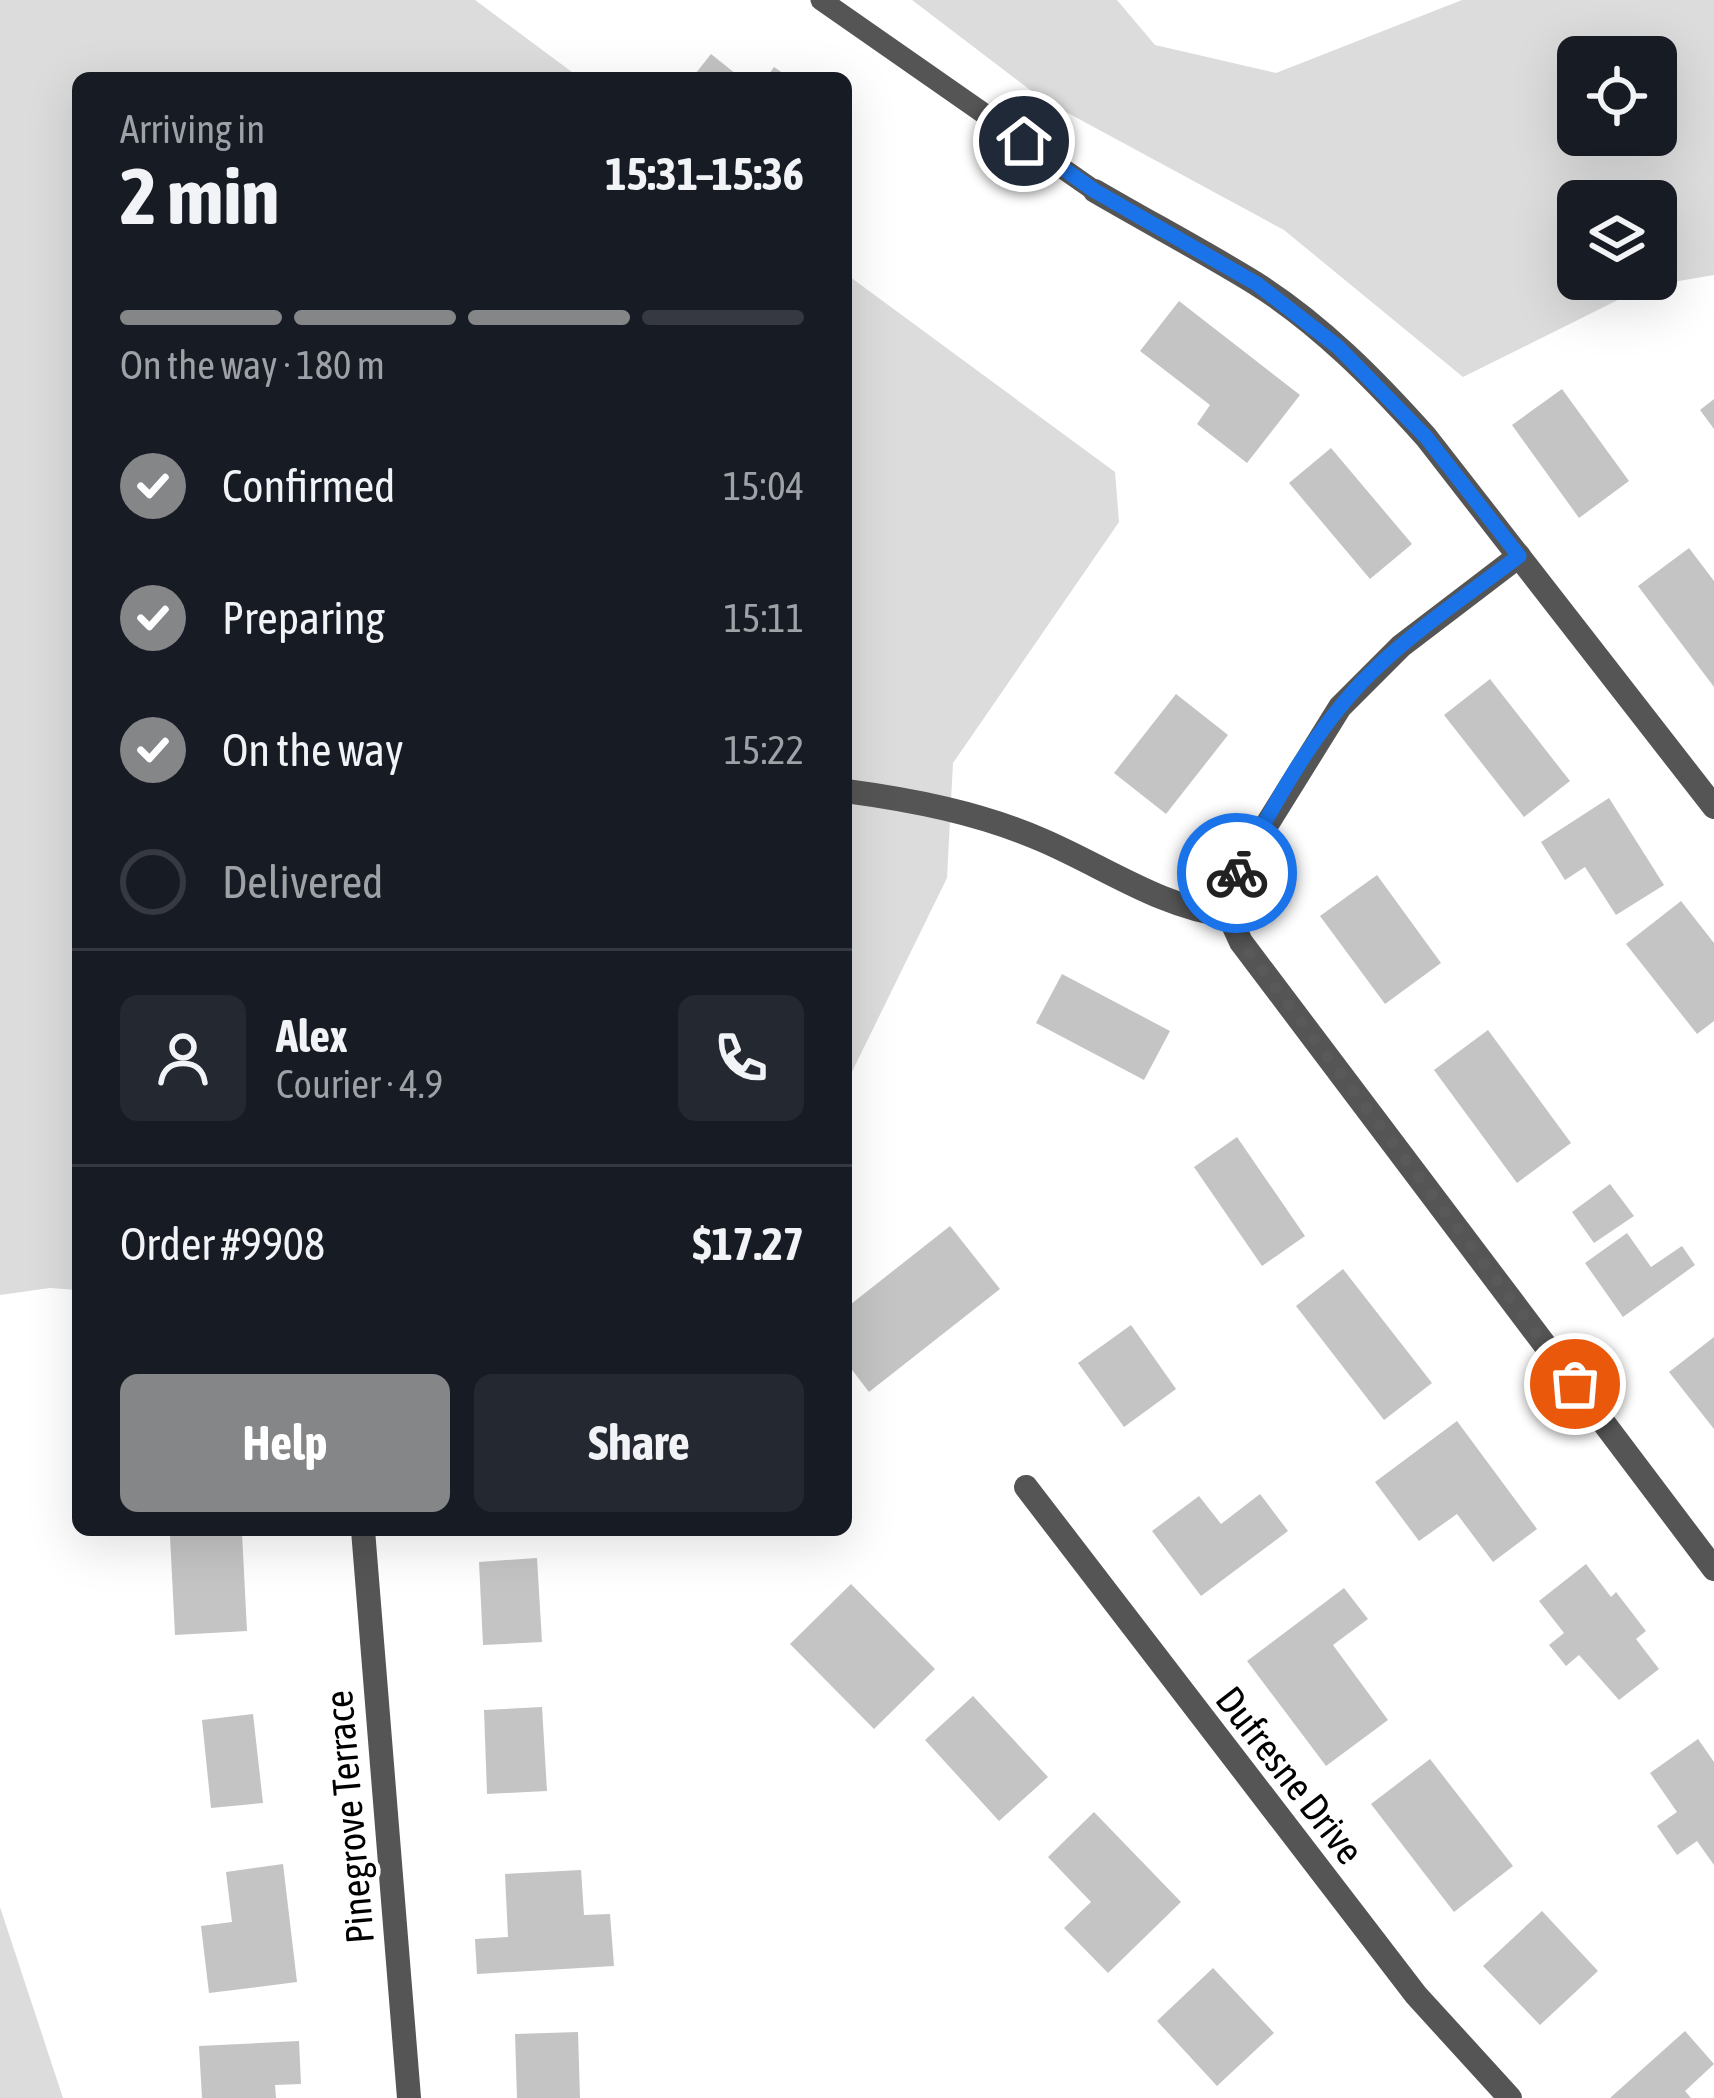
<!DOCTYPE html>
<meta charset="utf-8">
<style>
body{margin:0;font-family:"Asap Condensed",sans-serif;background:#242831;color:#f1f3f6;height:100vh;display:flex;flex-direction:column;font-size:45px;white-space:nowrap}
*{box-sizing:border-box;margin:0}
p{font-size:39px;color:#9ea1a6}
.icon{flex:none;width:66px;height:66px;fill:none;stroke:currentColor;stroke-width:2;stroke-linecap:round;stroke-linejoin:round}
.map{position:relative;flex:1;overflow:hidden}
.drawer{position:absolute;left:72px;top:72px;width:780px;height:1464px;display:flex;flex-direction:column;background:#171b24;border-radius:18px;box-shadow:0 12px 48px #0002}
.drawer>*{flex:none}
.controls{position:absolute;left:1557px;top:36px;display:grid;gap:24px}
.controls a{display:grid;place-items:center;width:120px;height:120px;border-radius:18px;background:#171b24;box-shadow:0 12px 48px #0002;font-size:60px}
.pin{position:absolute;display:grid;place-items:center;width:102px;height:102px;color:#fff;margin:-51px;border:6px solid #fff;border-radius:50%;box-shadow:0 3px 12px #0007}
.courier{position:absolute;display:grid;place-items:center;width:120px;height:120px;margin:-60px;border:9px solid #1a73e8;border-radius:50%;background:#fff;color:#222;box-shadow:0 3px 15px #0007}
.head em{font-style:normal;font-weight:700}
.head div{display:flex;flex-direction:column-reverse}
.head{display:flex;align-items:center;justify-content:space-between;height:204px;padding:0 48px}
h1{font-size:78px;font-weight:700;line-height:90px}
.bar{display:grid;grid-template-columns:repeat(4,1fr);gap:18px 12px;align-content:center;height:144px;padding:0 48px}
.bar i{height:15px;border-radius:9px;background:#363941}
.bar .selected{background:#858687}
.bar p{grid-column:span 4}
.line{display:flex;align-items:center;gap:30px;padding:0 48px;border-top:3px solid #363941}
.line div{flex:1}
.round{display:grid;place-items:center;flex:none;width:126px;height:126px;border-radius:18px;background:#242831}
ol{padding:0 48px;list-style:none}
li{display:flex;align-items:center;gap:36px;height:132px}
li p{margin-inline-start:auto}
li .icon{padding:12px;border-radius:50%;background:#858687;color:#fff;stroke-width:4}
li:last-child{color:#9ea1a6}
li i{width:66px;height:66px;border:6px solid #363941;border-radius:50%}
.primary-button{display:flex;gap:24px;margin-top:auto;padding:24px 48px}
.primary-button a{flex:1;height:138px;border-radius:18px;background:#858687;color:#fff;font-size:48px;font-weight:700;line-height:138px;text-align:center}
.primary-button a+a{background:#242831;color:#f1f3f6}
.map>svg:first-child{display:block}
.green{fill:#dcdcdc;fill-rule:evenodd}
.building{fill:#c4c4c4}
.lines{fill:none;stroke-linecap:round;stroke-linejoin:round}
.service{stroke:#555;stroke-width:21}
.minor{stroke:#555;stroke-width:24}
.done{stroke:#595959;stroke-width:12;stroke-dasharray:0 21.6}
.route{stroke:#1a73e8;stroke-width:15}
.labels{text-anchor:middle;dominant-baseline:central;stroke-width:9;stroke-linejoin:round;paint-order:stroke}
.street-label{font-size:39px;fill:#000;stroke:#fff}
</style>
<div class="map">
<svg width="1714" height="2098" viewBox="0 0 1714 2098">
<rect width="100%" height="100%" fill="#fff"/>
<!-- green -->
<g class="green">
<polygon points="0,0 475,0 580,78 78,78 78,1290 50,1288 0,1295"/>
<path d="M 912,0 L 1117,0 L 1155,45 L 1276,73 L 1462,0 L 1714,0 L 1714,275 L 1644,287 L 1463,377 L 1284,230 L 1042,99 ZM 1656,57 L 1656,135 L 1578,135 L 1578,57 ZM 1656,201 L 1656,279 L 1578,279 L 1578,201 Z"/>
<polygon points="846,274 1115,472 1119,522 953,763 947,878 846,1084"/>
<polygon points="0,1907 63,2098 0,2098"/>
</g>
<!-- building -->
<g class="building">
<polygon points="711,54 741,78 692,78"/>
<polygon points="774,67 790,78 766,78"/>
<polygon points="1179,301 1300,395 1247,463 1197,424 1210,405 1140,351"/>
<polygon points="1562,389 1629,481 1579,518 1512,425"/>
<polygon points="1714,399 1714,429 1700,410"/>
<polygon points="1331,448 1412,544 1370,579 1289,483"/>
<polygon points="1689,548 1714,581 1714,687 1638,586"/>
<polygon points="1490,679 1570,781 1524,817 1444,715"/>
<polygon points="1176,694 1228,735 1166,814 1114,773"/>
<polygon points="1609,798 1664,885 1616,915 1585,867 1565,880 1541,842"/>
<polygon points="1377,875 1441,963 1385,1004 1320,916"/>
<polygon points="1681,901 1714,943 1714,1021 1697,1034 1626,944"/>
<polygon points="1062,974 1170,1031 1144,1080 1036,1023"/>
<polygon points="1488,1030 1571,1143 1517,1183 1434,1070"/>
<polygon points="1237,1137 1305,1236 1262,1266 1194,1167"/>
<polygon points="1610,1184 1634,1216 1594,1243 1572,1212"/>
<polygon points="950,1226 1000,1289 869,1392 846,1362 846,1308"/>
<polygon points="1627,1233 1651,1267 1682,1246 1695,1265 1623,1317 1585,1263"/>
<polygon points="1343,1269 1432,1383 1384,1420 1296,1306"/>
<polygon points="1131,1325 1176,1389 1124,1427 1078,1363"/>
<polygon points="1714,1337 1714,1429 1669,1372"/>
<polygon points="1457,1421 1537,1529 1493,1562 1457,1514 1419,1541 1375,1482"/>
<polygon points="1260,1494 1288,1531 1201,1596 1152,1531 1199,1496 1221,1524"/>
<polygon points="242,1533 247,1631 175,1635 170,1536"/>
<polygon points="537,1558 542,1642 483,1645 479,1562"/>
<polygon points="1586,1564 1611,1597 1616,1592 1646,1631 1636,1639 1659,1669 1619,1700 1579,1655 1566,1666 1549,1645 1564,1633 1539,1601"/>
<polygon points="851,1584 935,1669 874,1729 790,1644"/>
<polygon points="1344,1588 1368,1619 1333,1645 1388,1720 1326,1766 1247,1661"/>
<polygon points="973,1696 1048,1777 999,1821 925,1740"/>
<polygon points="542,1707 547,1791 487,1794 484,1710"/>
<polygon points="253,1714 263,1803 211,1808 202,1720"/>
<polygon points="1698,1739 1714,1762 1714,1865 1697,1841 1677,1855 1657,1826 1677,1812 1650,1773"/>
<polygon points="1430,1759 1513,1866 1454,1912 1371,1804"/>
<polygon points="1094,1812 1181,1902 1108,1973 1064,1928 1091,1902 1048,1857"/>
<polygon points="283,1864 297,1982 209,1993 201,1926 232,1922 226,1872"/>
<polygon points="581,1870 584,1915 610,1914 614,1966 477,1974 475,1939 508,1937 505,1874"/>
<polygon points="1542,1911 1598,1971 1540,2025 1483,1966"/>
<polygon points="1213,1968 1274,2033 1217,2086 1157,2021"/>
<polygon points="1685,2031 1714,2064 1685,2091 1691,2098 1610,2098"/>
<polygon points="578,2032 580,2098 517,2098 515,2034"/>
<polygon points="299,2041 301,2084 275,2085 276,2098 202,2098 199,2046"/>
</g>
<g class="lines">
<!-- service -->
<polyline class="service" points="821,0 1095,191"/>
<!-- minor -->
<g class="minor">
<path d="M 1095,191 C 1148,222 1203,251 1255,283 C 1320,324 1375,380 1426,437 L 1714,807"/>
<polyline points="1519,556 1401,646 1340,707 1238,871 1229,916 1241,942 1714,1569"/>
<path d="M 846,791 C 913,800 980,813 1042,840 C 1105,867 1160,907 1229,916"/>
<polyline points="1026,1487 1416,1995 1510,2098"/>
<polyline points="363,1530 409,2098"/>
</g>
</g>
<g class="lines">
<!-- done -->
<polyline class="done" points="1237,873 1229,916 1241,942 1575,1384"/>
<!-- route -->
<path class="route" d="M 1024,141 L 1095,191 L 1257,284 L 1338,347 L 1426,437 L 1519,556 C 1470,593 1416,629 1372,672 C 1316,726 1274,804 1237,873"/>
</g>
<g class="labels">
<!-- street labels -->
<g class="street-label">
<text transform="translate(1290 1775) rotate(52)">Dufresne Drive</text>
<text transform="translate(349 1817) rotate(-95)">Pinegrove Terrace</text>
</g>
</g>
</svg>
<div class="controls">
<a><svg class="icon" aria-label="locate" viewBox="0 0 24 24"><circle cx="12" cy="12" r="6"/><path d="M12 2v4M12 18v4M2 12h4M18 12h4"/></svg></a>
<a><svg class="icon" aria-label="layers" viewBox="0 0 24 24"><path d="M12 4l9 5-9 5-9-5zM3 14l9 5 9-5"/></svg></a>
</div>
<div class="pin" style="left:1575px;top:1384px;background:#ea580c"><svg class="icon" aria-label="bag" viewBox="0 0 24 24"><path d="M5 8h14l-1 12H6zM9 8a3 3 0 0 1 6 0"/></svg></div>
<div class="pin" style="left:1024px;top:141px;background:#1f2937"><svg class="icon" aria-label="home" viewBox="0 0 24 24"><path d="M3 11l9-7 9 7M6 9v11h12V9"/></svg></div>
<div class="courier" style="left:1237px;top:873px"><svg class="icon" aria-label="bike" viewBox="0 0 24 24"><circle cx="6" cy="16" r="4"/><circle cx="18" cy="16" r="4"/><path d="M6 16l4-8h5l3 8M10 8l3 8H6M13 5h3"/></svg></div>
<section class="drawer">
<div class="head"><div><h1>2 min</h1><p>Arriving in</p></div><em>15:31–15:36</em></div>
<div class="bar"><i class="selected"></i><i class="selected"></i><i class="selected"></i><i></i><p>On the way · 180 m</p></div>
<ol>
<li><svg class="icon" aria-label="check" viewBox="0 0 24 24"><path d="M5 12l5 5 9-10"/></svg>Confirmed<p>15:04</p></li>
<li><svg class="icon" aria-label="check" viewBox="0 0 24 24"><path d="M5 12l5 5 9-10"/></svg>Preparing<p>15:11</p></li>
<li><svg class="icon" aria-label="check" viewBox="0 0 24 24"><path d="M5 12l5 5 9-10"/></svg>On the way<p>15:22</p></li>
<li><i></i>Delivered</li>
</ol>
<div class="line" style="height:216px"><a class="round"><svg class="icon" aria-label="person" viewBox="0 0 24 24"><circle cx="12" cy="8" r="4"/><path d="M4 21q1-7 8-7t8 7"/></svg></a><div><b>Alex</b><p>Courier · 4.9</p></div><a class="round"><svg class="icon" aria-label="phone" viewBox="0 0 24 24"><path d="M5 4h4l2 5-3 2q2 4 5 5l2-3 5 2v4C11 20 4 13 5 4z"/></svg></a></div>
<div class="line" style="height:156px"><div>Order #9908</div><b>$17.27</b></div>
<div class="primary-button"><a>Help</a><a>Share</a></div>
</section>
</div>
